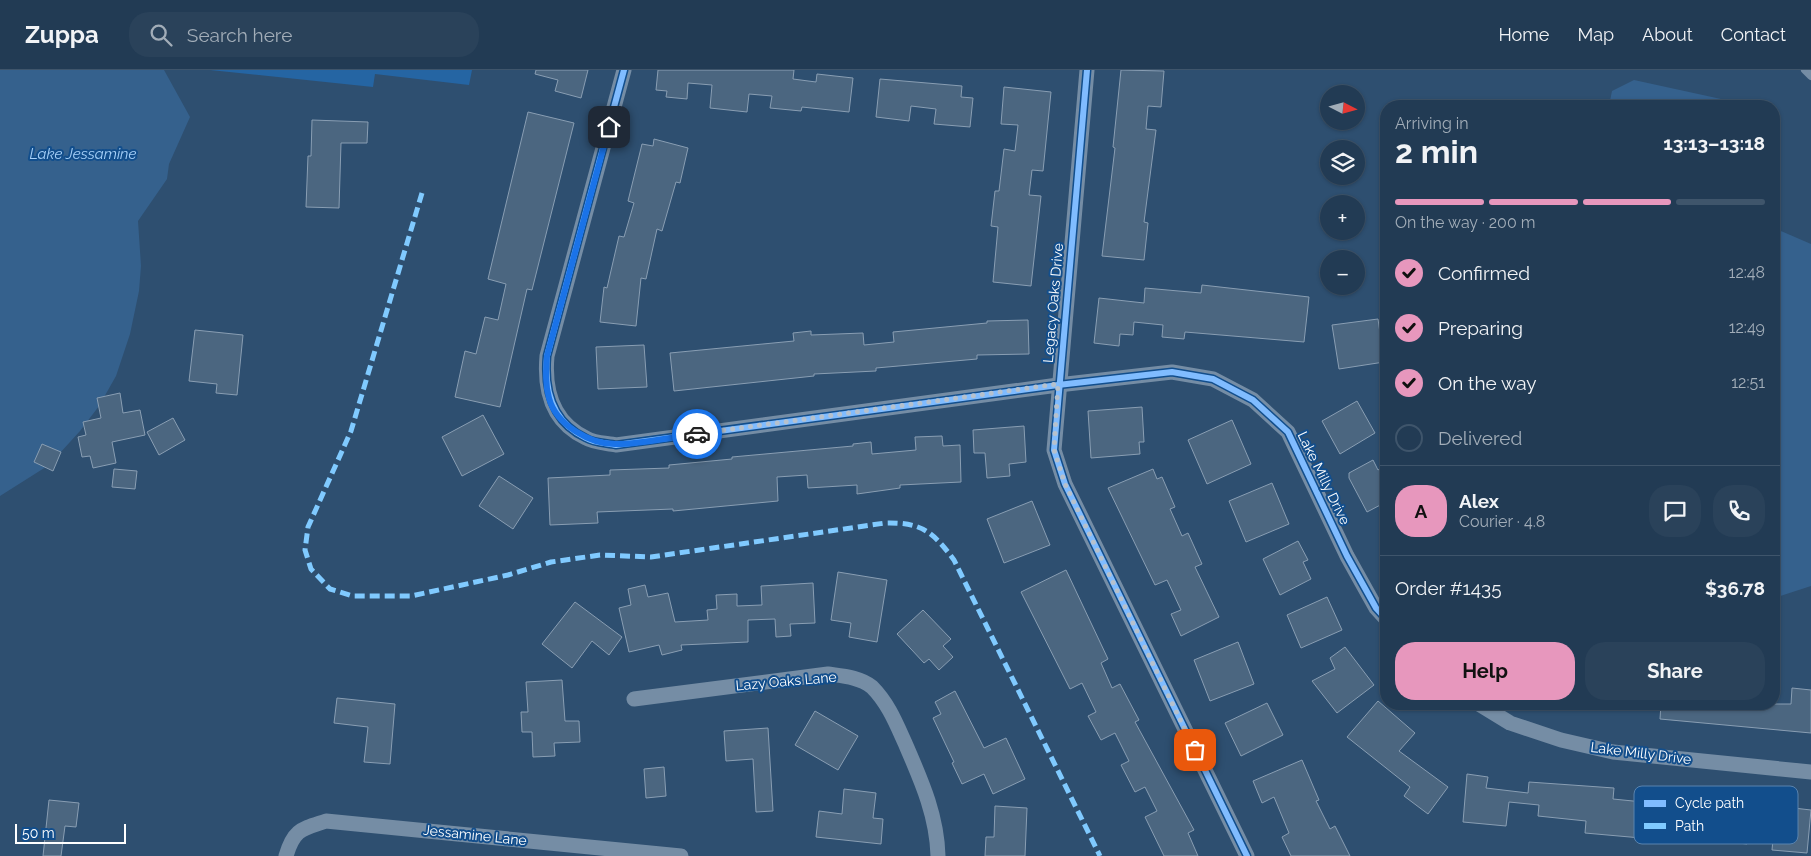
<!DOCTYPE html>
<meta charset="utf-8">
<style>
body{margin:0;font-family:Raleway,sans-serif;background:#2a425a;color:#f1f3f6;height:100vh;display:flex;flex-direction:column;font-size:19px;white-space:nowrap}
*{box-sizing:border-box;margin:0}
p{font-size:16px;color:#a2adb8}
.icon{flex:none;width:28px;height:28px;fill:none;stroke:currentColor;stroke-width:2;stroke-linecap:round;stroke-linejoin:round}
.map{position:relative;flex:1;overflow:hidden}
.side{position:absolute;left:1380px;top:30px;width:400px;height:610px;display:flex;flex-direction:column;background:#223b54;border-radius:20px;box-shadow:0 1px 4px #0004,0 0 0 1px #3f556b}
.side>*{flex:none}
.needle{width:32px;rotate:96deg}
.buttons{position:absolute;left:1320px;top:15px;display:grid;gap:10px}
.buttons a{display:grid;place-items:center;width:45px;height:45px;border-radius:50%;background:#223b54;box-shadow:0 1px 4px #0004,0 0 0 1px #3f556b;font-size:25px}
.scale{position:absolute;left:15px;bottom:12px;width:111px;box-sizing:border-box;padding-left:5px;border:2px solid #fff;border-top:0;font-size:14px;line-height:18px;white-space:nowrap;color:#fff;-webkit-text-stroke:4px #124e8c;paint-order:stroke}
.pin{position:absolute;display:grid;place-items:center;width:42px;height:42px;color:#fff;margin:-21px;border-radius:10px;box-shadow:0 2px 8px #0006}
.courier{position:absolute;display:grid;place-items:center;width:50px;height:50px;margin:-25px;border:4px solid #1a73e8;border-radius:50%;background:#fff;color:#222;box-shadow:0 1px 6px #0007}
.headline em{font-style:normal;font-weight:700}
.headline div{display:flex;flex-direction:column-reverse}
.headline{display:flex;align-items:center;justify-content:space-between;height:85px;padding:0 15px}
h1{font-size:32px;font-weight:700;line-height:38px}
.bar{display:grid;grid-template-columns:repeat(4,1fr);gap:8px 5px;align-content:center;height:60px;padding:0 15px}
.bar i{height:6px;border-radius:4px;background:#3f556b}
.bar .selected{background:#e797bd}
.bar p{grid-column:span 4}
.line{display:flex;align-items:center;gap:12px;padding:0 15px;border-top:1px solid #3f556b}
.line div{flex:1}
.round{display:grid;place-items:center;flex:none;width:52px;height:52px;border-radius:20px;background:#2a425a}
ol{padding:0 15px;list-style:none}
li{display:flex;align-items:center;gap:15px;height:55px}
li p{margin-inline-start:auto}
li .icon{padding:5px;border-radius:50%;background:#e797bd;color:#111;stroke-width:4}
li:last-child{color:#a2adb8}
li i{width:28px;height:28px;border:2px solid #3f556b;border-radius:50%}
.button{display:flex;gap:10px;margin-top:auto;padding:10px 15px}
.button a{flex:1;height:58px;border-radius:20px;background:#e797bd;color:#111;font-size:20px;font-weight:700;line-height:58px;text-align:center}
.button a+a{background:#2a425a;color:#f1f3f6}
header{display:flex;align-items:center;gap:30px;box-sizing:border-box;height:70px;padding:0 25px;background:#223b54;border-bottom:1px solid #3f556b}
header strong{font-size:24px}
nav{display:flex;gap:28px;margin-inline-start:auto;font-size:18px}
.search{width:350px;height:45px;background:#2a425a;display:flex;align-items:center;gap:12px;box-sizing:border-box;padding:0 18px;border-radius:20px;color:#a2adb8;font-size:19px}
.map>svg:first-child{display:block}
.green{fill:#2565a3}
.water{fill:#35618d}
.building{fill:#4b6680;stroke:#899eb3}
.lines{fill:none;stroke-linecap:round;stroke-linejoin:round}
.lane{stroke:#758da5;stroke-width:8}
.street{stroke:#758da5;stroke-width:15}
.quiet{stroke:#80caff;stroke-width:5;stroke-dasharray:10 5;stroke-linecap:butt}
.cycleway-casing{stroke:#124e8c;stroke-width:9}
.cycleway{stroke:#80bcff;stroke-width:6}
.done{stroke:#b6c1cd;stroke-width:5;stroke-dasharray:0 9}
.route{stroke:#1a73e8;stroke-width:6}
.labels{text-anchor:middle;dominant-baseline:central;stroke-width:4;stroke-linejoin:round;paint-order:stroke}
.street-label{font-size:14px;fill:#fff;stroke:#124e8c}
.water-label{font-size:15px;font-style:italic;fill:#a6d0f8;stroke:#124e8c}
.key{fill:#124e8c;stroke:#5983ae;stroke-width:1}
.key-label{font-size:14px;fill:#fff}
</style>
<header>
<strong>Zuppa</strong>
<div class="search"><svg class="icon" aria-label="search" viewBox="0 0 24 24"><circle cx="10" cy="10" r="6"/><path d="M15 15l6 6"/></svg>Search here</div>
<nav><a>Home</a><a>Map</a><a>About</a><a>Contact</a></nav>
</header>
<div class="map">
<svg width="1811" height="786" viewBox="0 0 1811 786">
<rect width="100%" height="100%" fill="#2e4f70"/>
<!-- green -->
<polygon class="green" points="210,0 472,0 469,15 375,4 373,17"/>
<!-- water -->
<g class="water">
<polygon points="0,0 164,0 190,47 169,94 167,109 138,151 141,196 139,221 130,264 116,306 99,336 80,361 49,395 0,426"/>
<polygon points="1634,10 1721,29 1721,36 1609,36 1612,21"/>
<polygon points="1774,158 1811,174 1811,516 1774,528"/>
</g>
<!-- building -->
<g class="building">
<polygon points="536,0 588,0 581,28 555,21 558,10 535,4"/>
<polygon points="658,0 794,0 793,9 816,12 817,4 853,8 849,42 802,37 801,41 770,38 772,26 749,24 747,42 710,38 712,15 688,13 687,29 666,27 667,21 656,20"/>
<polygon points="1121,0 1164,1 1161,37 1148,36 1146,59 1156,60 1144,152 1148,153 1144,190 1102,186 1115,78 1113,77"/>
<polygon points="880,9 962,16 961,27 973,28 970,57 934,54 936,39 911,36 909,51 876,47"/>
<polygon points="1004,17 1051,22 1043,101 1032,100 1029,125 1041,126 1031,216 993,212 998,157 991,156 995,121 999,121 1004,79 1015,81 1018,55 1001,54"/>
<polygon points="528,42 574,53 532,220 527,219 500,337 455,327 465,281 476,284 485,247 498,250 506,214 488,209"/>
<polygon points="312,50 368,52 367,73 341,73 339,138 306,137 308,86 311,86"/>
<polygon points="654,69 688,78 680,113 676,112 662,161 657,159 646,209 641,208 636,256 600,252 604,217 607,218 619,166 624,167 634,133 628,131 642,74 653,76"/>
<polygon points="1202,215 1309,227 1304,272 1185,262 1184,269 1162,267 1163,255 1134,252 1133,265 1120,264 1119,276 1094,273 1099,228 1144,233 1145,218 1201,223"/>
<polygon points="1378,249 1384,292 1339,299 1332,255"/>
<polygon points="1028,250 1029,284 977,285 977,289 876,298 876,301 814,304 814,306 674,321 670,283 794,271 793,263 811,261 811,265 863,263 864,275 894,272 893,262 987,253 987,251"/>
<polygon points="195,260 243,265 237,325 216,323 217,314 189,311"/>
<polygon points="644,275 647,317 598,319 596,277"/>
<polygon points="120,323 123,343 140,340 145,365 112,372 116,393 93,398 90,386 82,387 78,367 86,365 83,352 101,348 97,328"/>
<polygon points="1357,331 1375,363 1340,384 1322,351"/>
<polygon points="1142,337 1144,372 1139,372 1140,384 1091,388 1088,341"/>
<polygon points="483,345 504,384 462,406 442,367"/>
<polygon points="173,348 185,370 159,385 147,362"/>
<polygon points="1232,350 1251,394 1207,414 1188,370"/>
<polygon points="1024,356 1026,392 1009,394 1010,406 987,408 985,383 974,383 973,360"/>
<polygon points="942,366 943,376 960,375 961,412 900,415 900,418 857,424 857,415 808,418 807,405 777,407 778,431 673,441 673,439 597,442 598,453 550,455 548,408 610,405 610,400 669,398 669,395 732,389 732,387 853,376 853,374 871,372 872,384 916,380 915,367"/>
<polygon points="42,374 61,382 53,401 34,392"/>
<polygon points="1373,390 1378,400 1386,395 1386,432 1367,442 1349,408 1349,403"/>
<polygon points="114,399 137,401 135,419 112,417"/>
<polygon points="1153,399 1157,409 1162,407 1175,437 1170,439 1182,466 1188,463 1202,494 1195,497 1219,547 1181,566 1171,544 1181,540 1167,510 1155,515 1108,418"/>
<polygon points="499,406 533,428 513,459 479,436"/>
<polygon points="1272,413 1289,454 1246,472 1229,431"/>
<polygon points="1032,431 1050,475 1004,493 987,449"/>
<polygon points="1298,471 1308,490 1303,492 1311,509 1280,525 1263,489"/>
<polygon points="1066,500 1108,589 1101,593 1112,618 1120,614 1139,650 1135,652 1194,760 1188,763 1198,786 1164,786 1145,747 1157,741 1145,717 1135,722 1121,695 1129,691 1115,663 1101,670 1088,646 1096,642 1082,613 1070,619 1021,522"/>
<polygon points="838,502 887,510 877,572 849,567 851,553 831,550"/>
<polygon points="813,513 815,553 790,554 791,566 776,567 775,549 748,550 748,572 681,575 682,580 662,585 659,575 629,582 619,538 631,535 628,519 645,515 648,527 668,523 675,552 708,550 707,540 717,539 716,525 737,524 737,536 762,535 761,516"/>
<polygon points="1327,527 1342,560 1301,578 1287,545"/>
<polygon points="575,532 622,567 609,585 592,571 572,598 542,574"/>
<polygon points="923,540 951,569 943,576 953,587 939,600 929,589 924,593 897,564"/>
<polygon points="1238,572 1254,614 1210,631 1194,590"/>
<polygon points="1345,577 1374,615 1337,643 1312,611 1335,599 1330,588"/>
<polygon points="562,610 565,651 579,651 580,672 554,673 555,686 533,687 532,662 522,662 521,642 528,642 526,612"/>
<polygon points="1792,618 1811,620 1811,663 1660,649 1661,634 1791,634"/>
<polygon points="955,621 984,678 1006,668 1025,709 993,724 984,704 962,714 952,693 954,692 933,648 941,644 935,632"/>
<polygon points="337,628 395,634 390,694 364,692 368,657 334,653"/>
<polygon points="1378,631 1415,663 1399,681 1448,717 1428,744 1404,726 1410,717 1347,667"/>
<polygon points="1267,633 1283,665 1241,686 1225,653"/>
<polygon points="815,641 858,666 838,700 795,675"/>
<polygon points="768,658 773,741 756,742 753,689 726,691 724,661"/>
<polygon points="1302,690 1319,730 1316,731 1330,759 1335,756 1350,786 1291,786 1282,767 1289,763 1274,727 1262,733 1253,711"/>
<polygon points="664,697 666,726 646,728 644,699"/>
<polygon points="1467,704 1488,707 1486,718 1528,723 1529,712 1614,718 1613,729 1653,733 1654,724 1690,728 1686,772 1585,763 1586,751 1538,746 1539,735 1509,732 1506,756 1463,752"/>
<polygon points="844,719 876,723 873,748 883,749 881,774 816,767 819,741 842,744"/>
<polygon points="49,730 79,733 76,757 65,756 61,786 43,786"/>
<polygon points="1715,731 1751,735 1747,774 1711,770"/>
<polygon points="995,736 1027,738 1025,786 985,786 986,767 994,767"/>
<polygon points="1776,736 1811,740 1807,783 1772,780"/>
</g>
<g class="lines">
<!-- lane -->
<polyline class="lane" points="1805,0 1811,6"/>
<!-- street -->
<g class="street">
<path d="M 624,0 L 547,286 C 544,320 552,352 586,368 C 594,373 607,373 616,375 L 1058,315 L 1172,302 L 1213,309 L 1253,330 L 1288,362 L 1347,486 L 1376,538 L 1386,549"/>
<polyline points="1087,0 1054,380 1065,414 1247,786"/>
<path d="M 634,629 L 828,604 C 843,606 860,607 872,617 C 888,633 896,653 905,673 C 921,710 937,745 938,786"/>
<polyline points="1479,634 1510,653 1561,670 1613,682 1811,702"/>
<path d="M 286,786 C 294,759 302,759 326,751 L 681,786"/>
</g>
<!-- quiet -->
<path class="quiet" d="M 422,123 L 351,361 L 308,457 L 305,480 L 311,499 L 330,519 L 353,526 L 411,526 L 508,505 L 551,492 L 600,485 L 651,487 L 885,453 C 922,452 933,462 954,490 L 1100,786"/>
<defs>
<g id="cycleway">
<path d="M 624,0 L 547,286 C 544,320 552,352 586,368 C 594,373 607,373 616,375 L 1058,315 L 1172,302 L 1213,309 L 1253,330 L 1288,362 L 1347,486 L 1376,538 L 1386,549"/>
<polyline points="1087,0 1054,380 1065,414 1247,786"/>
</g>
</defs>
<!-- cycleway casing -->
<use href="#cycleway" class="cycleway-casing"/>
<!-- cycleway -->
<use href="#cycleway" class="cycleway"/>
</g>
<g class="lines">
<!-- done -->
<polyline class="done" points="697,364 1058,314 1054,380 1065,414 1195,680"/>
<!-- route -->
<path class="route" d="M 609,57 L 547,286 C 546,301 545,314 549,328 C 556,355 591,375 617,374 C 643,374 671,367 697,364"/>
</g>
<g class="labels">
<!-- street labels -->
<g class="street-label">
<text transform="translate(1053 233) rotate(-85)">Legacy Oaks Drive</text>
<text transform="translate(1324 408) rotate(64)">Lake Milly Drive</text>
<text transform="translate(786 611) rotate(-5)">Lazy Oaks Lane</text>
<text transform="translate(1641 683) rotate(7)">Lake Milly Drive</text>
<text transform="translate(475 765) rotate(6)">Jessamine Lane</text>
</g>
<!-- water labels -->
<g class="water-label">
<text x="83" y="84">Lake Jessamine</text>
</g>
</g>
<!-- legend -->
<rect x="1634" y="716" width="164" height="58" rx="8" class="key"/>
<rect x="1644" y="730" width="22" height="7" fill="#80bcff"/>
<rect x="1644" y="753" width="22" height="6" fill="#80caff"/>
<g class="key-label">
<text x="1675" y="738">Cycle path</text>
<text x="1675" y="761">Path</text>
</g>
</svg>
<div class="buttons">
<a><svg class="needle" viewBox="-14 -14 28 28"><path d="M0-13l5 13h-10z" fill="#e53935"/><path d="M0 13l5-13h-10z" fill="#a2adb8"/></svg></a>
<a><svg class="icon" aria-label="layers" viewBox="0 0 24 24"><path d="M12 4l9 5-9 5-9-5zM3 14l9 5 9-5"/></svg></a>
<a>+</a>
<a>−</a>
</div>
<div class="scale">50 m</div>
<div class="pin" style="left:1195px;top:680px;background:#ea580c"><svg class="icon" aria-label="bag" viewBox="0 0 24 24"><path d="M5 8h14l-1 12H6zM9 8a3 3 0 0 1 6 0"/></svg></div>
<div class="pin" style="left:609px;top:57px;background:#1f2937"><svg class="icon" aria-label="home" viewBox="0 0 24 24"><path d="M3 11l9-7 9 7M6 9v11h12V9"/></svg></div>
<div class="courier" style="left:697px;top:364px"><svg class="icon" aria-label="car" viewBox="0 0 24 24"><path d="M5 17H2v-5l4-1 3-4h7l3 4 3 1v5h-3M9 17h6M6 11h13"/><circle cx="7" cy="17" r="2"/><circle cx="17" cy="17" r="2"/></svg></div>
<section class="side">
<div class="headline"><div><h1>2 min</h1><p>Arriving in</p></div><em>13:13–13:18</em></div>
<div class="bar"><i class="selected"></i><i class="selected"></i><i class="selected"></i><i></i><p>On the way · 200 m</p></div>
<ol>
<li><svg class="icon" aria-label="check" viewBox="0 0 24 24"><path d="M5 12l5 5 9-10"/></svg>Confirmed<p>12:48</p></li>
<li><svg class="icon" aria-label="check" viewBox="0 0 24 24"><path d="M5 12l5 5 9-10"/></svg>Preparing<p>12:49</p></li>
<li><svg class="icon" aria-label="check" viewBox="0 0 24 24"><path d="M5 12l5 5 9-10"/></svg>On the way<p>12:51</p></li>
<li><i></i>Delivered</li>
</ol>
<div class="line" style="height:90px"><b class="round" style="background:#e797bd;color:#111">A</b><div><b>Alex</b><p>Courier · 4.8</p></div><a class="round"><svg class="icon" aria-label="chat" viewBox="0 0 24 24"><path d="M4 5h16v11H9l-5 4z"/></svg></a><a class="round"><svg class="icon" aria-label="phone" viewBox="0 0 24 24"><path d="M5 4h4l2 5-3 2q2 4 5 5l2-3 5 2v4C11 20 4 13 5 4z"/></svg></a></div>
<div class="line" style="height:65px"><div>Order #1435</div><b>$36.78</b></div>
<div class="button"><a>Help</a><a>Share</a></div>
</section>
</div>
